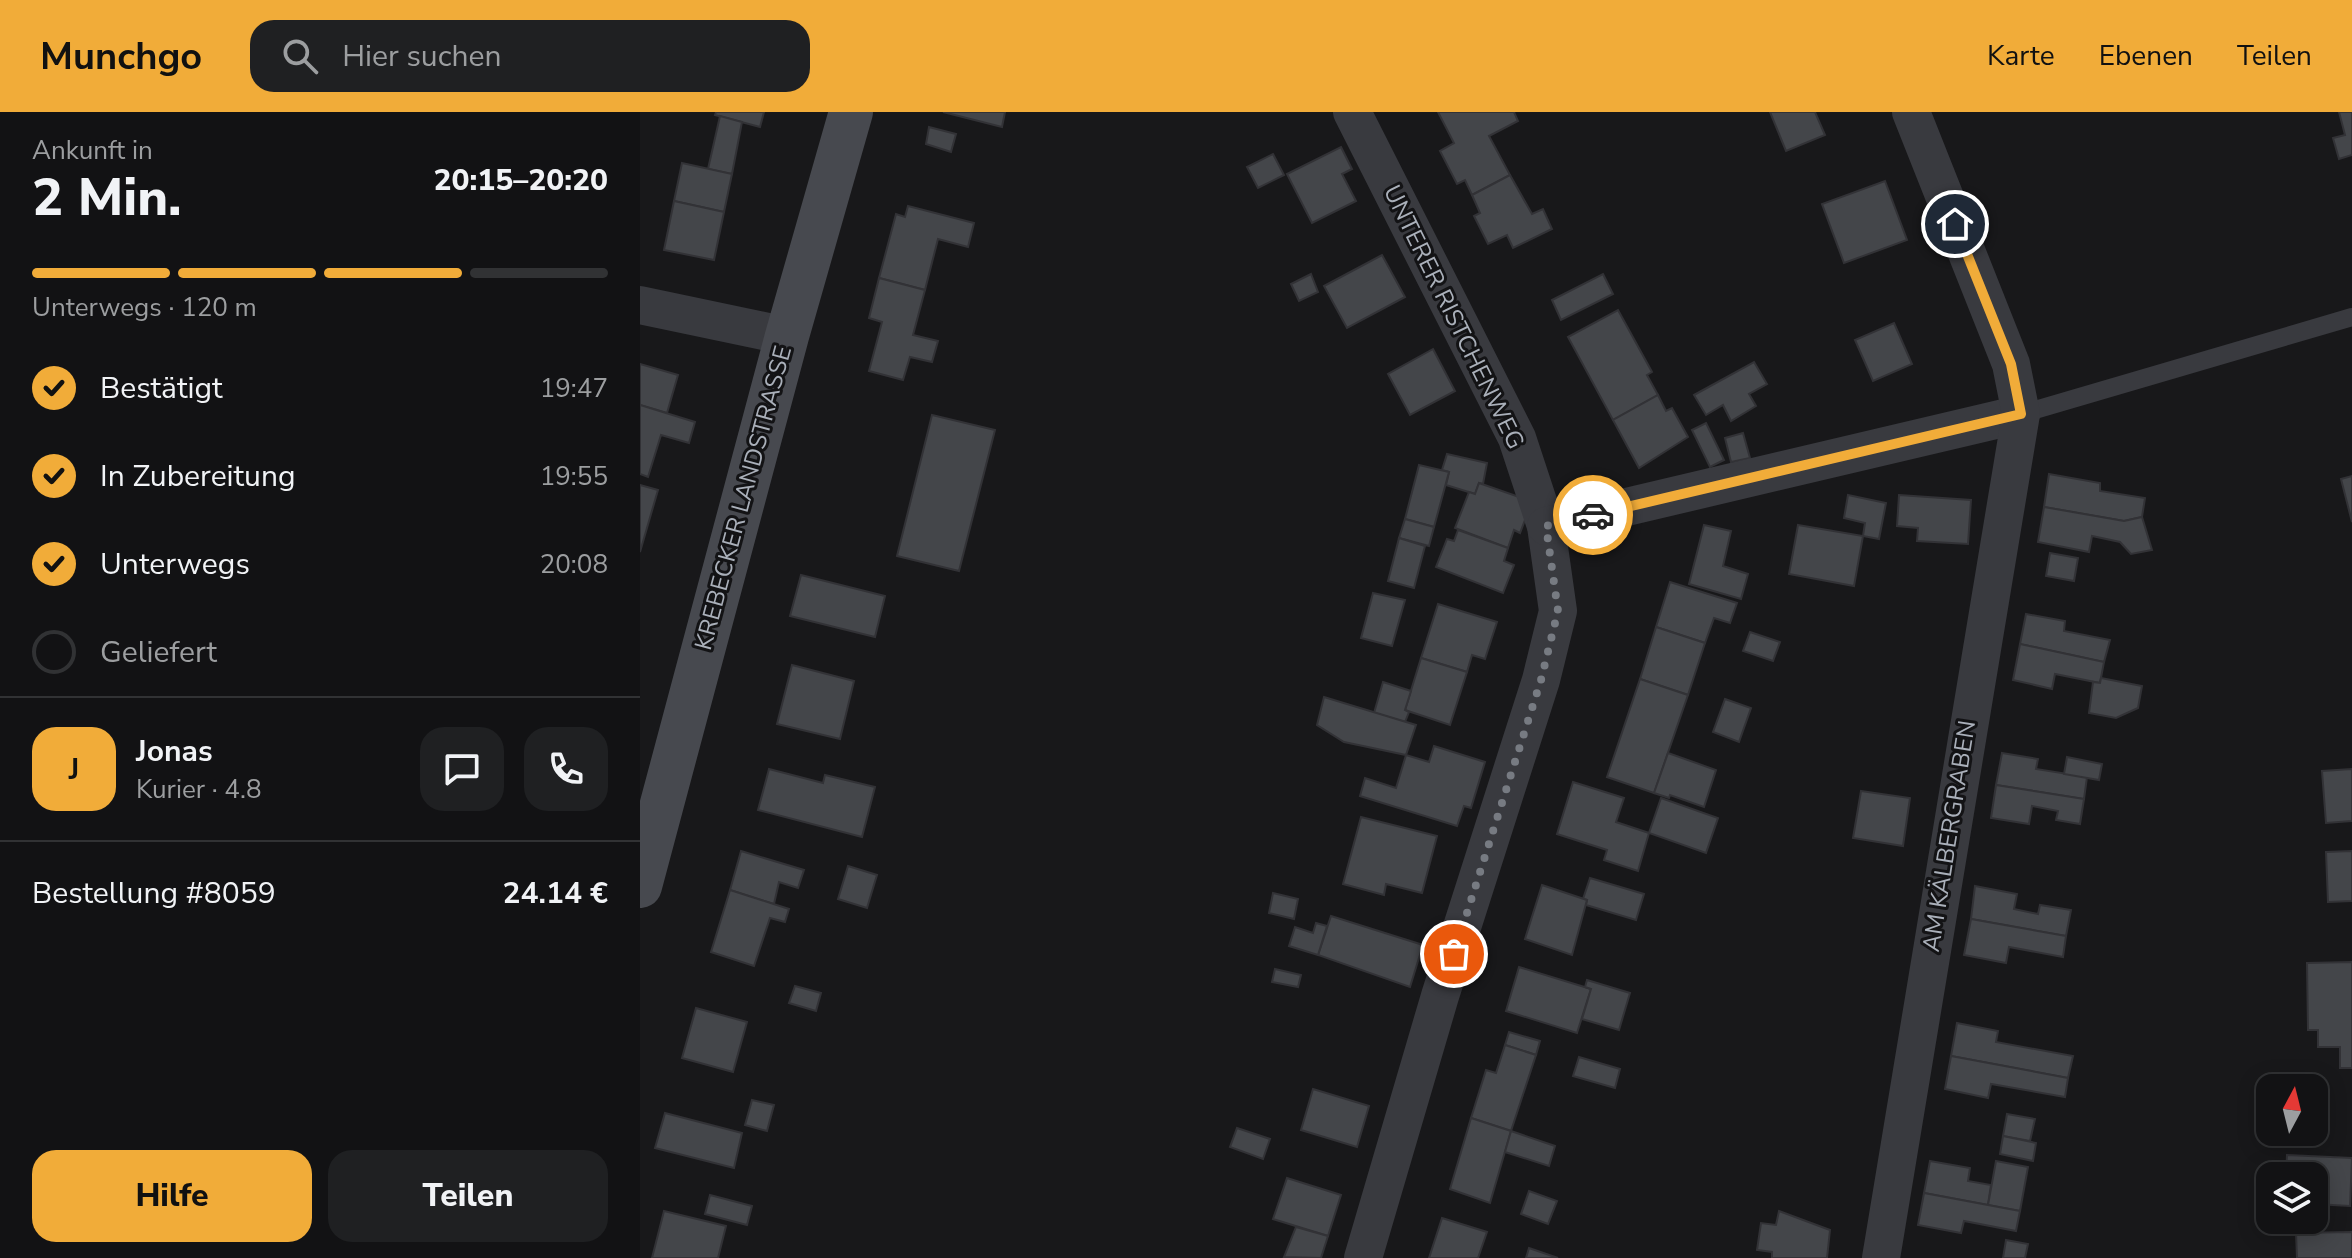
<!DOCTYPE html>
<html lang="de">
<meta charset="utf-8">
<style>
body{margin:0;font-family:"Nunito Sans",sans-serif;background:#1f2022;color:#f1f3f6;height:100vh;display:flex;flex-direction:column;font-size:30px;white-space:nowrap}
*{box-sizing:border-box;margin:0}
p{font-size:26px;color:#9c9ea0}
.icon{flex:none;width:44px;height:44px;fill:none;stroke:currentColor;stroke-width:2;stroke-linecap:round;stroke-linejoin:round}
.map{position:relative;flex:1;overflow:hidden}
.panel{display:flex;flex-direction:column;background:#121214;width:640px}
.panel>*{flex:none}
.needle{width:52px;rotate:7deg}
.buttons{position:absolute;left:1616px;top:962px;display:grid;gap:16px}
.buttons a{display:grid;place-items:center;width:72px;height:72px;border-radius:16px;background:#121214;box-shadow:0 4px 20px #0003,0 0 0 2px #313234;font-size:40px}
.pin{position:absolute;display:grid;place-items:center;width:68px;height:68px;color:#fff;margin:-34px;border:4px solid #fff;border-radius:50%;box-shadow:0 2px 8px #0007}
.courier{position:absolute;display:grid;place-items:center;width:80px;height:80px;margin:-40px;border:6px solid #f1ac39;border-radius:50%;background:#fff;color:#222;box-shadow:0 2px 10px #0007}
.summary em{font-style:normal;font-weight:800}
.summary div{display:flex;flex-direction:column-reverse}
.summary{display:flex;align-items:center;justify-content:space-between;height:136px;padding:0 32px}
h1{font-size:52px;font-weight:800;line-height:60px}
.bar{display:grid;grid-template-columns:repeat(4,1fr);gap:12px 8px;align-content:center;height:96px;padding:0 32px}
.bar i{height:10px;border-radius:6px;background:#313234}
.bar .current{background:#f1ac39}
.bar p{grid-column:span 4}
.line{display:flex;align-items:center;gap:20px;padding:0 32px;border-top:2px solid #313234}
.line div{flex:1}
.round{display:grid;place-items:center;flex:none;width:84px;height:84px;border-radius:24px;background:#1f2022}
ol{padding:0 32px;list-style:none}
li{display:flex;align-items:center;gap:24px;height:88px}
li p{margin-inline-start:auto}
li .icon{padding:8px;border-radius:50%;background:#f1ac39;color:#111;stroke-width:4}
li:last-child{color:#9c9ea0}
li i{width:44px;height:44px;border:4px solid #313234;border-radius:50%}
.action{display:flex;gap:16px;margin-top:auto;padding:16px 32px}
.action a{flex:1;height:92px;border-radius:24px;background:#f1ac39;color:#111;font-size:32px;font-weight:800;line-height:92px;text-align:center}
.action a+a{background:#1f2022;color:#f1f3f6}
header{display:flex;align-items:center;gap:48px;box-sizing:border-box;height:112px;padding:0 40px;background:#f1ac39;color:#111}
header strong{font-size:38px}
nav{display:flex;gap:44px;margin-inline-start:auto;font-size:28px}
.search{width:560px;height:72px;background:#1f2022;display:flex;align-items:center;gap:20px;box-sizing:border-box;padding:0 28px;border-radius:24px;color:#9c9ea0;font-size:30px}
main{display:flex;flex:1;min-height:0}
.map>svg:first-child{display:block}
.building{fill:#44464a;stroke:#323236;stroke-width:2}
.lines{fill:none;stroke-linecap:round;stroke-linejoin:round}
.lane{stroke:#393a3f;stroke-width:18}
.street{stroke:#393a3f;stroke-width:38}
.secondary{stroke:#47494f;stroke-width:44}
.done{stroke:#777b82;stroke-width:8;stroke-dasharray:0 14.4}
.route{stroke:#f1ac39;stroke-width:10}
.labels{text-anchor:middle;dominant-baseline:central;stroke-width:6;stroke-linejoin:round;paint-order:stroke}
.street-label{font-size:24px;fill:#aab0ba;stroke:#131315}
</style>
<header>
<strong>Munchgo</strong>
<div class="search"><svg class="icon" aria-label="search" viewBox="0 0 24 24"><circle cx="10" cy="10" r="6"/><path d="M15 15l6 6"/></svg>Hier suchen</div>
<nav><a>Karte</a><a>Ebenen</a><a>Teilen</a></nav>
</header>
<main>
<section class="panel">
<div class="summary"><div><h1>2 Min.</h1><p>Ankunft in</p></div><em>20:15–20:20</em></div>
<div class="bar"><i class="current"></i><i class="current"></i><i class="current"></i><i></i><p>Unterwegs · 120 m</p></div>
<ol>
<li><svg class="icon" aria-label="check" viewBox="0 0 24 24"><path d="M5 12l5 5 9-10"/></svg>Bestätigt<p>19:47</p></li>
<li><svg class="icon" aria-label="check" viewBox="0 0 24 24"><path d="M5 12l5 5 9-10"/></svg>In Zubereitung<p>19:55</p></li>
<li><svg class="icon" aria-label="check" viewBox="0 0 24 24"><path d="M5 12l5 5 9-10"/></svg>Unterwegs<p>20:08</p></li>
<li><i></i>Geliefert</li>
</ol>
<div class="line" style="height:144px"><b class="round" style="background:#f1ac39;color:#111">J</b><div><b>Jonas</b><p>Kurier · 4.8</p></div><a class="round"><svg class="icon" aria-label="chat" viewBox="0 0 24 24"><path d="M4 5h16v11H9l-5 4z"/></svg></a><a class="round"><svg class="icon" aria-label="phone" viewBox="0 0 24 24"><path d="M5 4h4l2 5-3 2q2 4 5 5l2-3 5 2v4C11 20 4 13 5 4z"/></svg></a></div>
<div class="line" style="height:104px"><div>Bestellung #8059</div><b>24.14 €</b></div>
<div class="action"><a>Hilfe</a><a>Teilen</a></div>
</section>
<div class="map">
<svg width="1712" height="1146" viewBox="0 0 1712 1146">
<rect width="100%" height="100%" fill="#18181a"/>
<!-- building -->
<g class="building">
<polygon points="76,0 124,0 120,15 75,3"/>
<polygon points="303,0 365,0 362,15"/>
<polygon points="798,0 874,0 878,9 849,24 870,63 832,83 825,68 817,72 800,39 814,31"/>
<polygon points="1130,0 1175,0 1185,23 1146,39"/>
<polygon points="1699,0 1712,0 1712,43 1699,47 1693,26 1705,23"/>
<polygon points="80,4 102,10 92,62 68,57"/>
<polygon points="289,15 316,22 311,40 286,32"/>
<polygon points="701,35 712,57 702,62 716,89 672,111 647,62"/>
<polygon points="633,42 644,63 618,76 607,55"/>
<polygon points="42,51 92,62 84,100 34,89"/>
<polygon points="870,63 892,102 903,97 912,117 873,136 867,123 848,132 834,104 840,101 832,83"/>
<polygon points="1245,69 1267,128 1204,151 1182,92"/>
<polygon points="34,89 84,100 74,148 24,138"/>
<polygon points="268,94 334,111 328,135 298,127 285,178 239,166 256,102 265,105"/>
<polygon points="742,143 765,185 707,216 684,174"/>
<polygon points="671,162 678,180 659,189 651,172"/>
<polygon points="963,162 973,182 921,208 912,188"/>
<polygon points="239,166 285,178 273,223 298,229 292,250 270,245 263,268 229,259 242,210 229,206"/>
<polygon points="978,198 1012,260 1007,263 1018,283 973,308 928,225"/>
<polygon points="1254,211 1272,252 1233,269 1215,228"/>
<polygon points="793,237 815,279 770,303 748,262"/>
<polygon points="1114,250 1127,272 1109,282 1116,294 1091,309 1083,293 1066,303 1054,283"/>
<polygon points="0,252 38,263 27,301 0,293"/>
<polygon points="1018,283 1026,299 1032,296 1048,325 999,356 973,308"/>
<polygon points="0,293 55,310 49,331 21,323 8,365 0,362"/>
<polygon points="292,303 355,318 319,459 257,444"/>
<polygon points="1066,311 1084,348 1070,355 1052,318"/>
<polygon points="1103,321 1110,346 1091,350 1085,326"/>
<polygon points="807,342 847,351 843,372 839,371 835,382 806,373 809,360 802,358"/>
<polygon points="779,353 809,360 794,415 765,407"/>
<polygon points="1409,362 1460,371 1460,379 1505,386 1502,405 1484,409 1404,395"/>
<polygon points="1712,364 1712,410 1701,367"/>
<polygon points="839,371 885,387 888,400 880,421 874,418 868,436 815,416 829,380 835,382"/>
<polygon points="0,373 18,378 0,440"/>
<polygon points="1208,383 1246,391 1239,427 1223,424 1225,411 1204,406"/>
<polygon points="1259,383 1331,388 1328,432 1277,429 1278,416 1257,414"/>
<polygon points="1404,395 1484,409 1502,405 1512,438 1491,442 1480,430 1452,424 1449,440 1398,430"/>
<polygon points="765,407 794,415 789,434 759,426"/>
<polygon points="1064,413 1091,419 1083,454 1108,462 1101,487 1049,472"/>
<polygon points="1158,413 1223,424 1214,474 1149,462"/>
<polygon points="818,418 868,436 864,449 874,453 863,481 796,455 807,427 814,429"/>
<polygon points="759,426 785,434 774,476 748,469"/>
<polygon points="1410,441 1438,446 1434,469 1406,464"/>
<polygon points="161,463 245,484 235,525 150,504"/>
<polygon points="1030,470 1097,491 1090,511 1074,506 1065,531 1016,515"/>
<polygon points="733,481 765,488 752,534 721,526"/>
<polygon points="798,492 857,510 845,547 832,543 827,560 781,546"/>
<polygon points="1386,502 1425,509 1424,519 1470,528 1464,550 1380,532"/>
<polygon points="1016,515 1065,531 1048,583 1000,567"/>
<polygon points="1110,520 1140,530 1133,549 1103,539"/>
<polygon points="1380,532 1464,550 1460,571 1415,562 1412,577 1373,568"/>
<polygon points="781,546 827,560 810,613 765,598"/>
<polygon points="152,553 214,569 200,627 137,612"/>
<polygon points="1461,566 1502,574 1498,596 1476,606 1449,601 1453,570 1460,571"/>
<polygon points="1000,567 1048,583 1014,681 967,665"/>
<polygon points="743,570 771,579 765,598 769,600 765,610 734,601"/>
<polygon points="684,585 776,613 766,643 704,630 677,613"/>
<polygon points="1085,587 1111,596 1099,630 1073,620"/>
<polygon points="794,634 845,650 831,696 824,694 817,714 720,684 725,666 756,676 766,643 789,650"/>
<polygon points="1028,641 1076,658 1064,695 1030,683 1029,686 1014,681"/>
<polygon points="1362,641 1398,647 1396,657 1447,665 1444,687 1356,673"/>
<polygon points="1427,645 1462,652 1459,668 1424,662"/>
<polygon points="129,657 183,671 185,663 235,675 222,725 118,698"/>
<polygon points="1712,657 1712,709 1686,711 1682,659"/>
<polygon points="933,670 984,686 976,710 1009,721 998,759 964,748 967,738 917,722"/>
<polygon points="1356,673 1444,687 1440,712 1416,708 1418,699 1392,694 1389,712 1351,706"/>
<polygon points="1221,679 1270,686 1263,734 1213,726"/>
<polygon points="1021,686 1078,706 1066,741 1009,721"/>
<polygon points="721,705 797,724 782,781 746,772 744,783 703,772"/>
<polygon points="101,739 164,758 158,776 139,770 134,792 90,778"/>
<polygon points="1712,739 1712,789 1688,790 1686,740"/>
<polygon points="208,754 237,763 227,796 198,787"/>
<polygon points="950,766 1004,782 996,808 946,793 947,788 943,787"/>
<polygon points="902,773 947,788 932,843 885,827"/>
<polygon points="1335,774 1377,782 1374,797 1398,802 1400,793 1431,798 1426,824 1331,807"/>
<polygon points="90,778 149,797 145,810 130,806 114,854 71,840"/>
<polygon points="633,781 658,787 654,807 629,801"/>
<polygon points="691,804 783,833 770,875 678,843"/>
<polygon points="1331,807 1426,824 1423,845 1369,835 1366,851 1324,843"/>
<polygon points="676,811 687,814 678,843 649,834 655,815 673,821"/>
<polygon points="1712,850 1712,956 1700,956 1700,935 1678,935 1678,918 1668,918 1667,851"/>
<polygon points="879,855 951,877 937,921 866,899"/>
<polygon points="635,857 661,863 658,875 632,870"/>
<polygon points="947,868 990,881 979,918 942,907 951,877 945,875"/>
<polygon points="155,874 181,881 176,899 149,891"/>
<polygon points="56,896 107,910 93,960 42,946"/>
<polygon points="1317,911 1358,919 1356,930 1433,944 1428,966 1311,944"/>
<polygon points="869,920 900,929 896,943 865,933"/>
<polygon points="865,933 896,943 871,1019 831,1006 846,958 856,961"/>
<polygon points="1311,944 1428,966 1425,985 1351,972 1348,986 1305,977"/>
<polygon points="939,945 980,957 975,976 933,964"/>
<polygon points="673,977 729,994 717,1035 661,1018"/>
<polygon points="112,988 134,993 127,1019 105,1013"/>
<polygon points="25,1001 102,1021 94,1056 15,1036"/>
<polygon points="1367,1002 1395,1007 1390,1029 1363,1024"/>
<polygon points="831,1006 871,1019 850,1091 810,1077"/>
<polygon points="597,1016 630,1027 623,1047 590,1035"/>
<polygon points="871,1019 915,1034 909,1054 865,1040"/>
<polygon points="1363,1024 1396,1031 1393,1049 1360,1042"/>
<polygon points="1647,1043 1712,1046 1710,1094 1674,1092 1674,1064 1646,1064"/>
<polygon points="1290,1049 1330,1056 1328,1069 1351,1073 1348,1093 1284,1081"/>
<polygon points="1356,1049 1388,1055 1380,1099 1348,1093"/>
<polygon points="647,1066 701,1083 688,1124 633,1107"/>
<polygon points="889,1079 917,1089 908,1112 881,1102"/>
<polygon points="1284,1081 1380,1099 1376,1119 1324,1109 1321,1121 1278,1113"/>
<polygon points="70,1083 112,1094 107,1113 65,1102"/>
<polygon points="24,1099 86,1114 78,1146 12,1146"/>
<polygon points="1139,1099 1190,1118 1187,1146 1132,1146 1132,1140 1117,1138 1121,1111 1136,1113"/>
<polygon points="802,1106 847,1120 838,1146 789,1146"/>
<polygon points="656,1115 688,1124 681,1146 644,1145"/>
<polygon points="1712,1120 1712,1146 1657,1146 1656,1121"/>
<polygon points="1366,1128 1388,1132 1385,1146 1363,1146"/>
<polygon points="889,1136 918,1146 886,1146"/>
</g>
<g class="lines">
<!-- lane -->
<polyline class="lane" points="1381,302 1712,205"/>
<!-- street -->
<g class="street">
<polyline points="712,0 877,326 906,414 918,499 901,568 800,884 723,1146"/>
<polyline points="0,193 147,224"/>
<polyline points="906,414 1381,302"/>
<polyline points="1241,1146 1381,302 1371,252 1271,0"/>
</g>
<!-- secondary -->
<polyline class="secondary" points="0,774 147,224 211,0"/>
</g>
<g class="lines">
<!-- done -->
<polyline class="done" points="814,842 901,568 918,499 906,414 953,403"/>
<!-- route -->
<polyline class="route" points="953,403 1381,302 1371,252 1315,112"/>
</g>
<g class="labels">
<!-- street labels -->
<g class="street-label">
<text transform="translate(814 205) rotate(64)">UNTERER RISTCHENWEG</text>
<text transform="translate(103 386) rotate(-75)">KREBECKER LANDSTRASSE</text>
<text transform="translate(1309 724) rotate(-81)">AM KÄLBERGRABEN</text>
</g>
</g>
</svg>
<div class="buttons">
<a><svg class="needle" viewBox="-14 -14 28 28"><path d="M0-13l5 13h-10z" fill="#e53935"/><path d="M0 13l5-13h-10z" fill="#9c9ea0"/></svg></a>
<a><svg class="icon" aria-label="layers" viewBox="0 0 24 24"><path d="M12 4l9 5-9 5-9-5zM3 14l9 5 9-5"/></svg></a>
</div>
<div class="pin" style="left:814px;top:842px;background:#ea580c"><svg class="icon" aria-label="bag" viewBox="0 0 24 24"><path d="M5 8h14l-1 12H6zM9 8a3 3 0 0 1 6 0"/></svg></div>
<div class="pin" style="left:1315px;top:112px;background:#1f2937"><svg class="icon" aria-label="home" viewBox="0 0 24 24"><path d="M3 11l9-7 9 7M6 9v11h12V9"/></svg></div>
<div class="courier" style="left:953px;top:403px"><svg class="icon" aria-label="car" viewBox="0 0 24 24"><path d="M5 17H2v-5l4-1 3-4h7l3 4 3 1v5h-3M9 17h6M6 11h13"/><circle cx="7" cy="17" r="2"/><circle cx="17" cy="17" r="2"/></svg></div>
</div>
</main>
